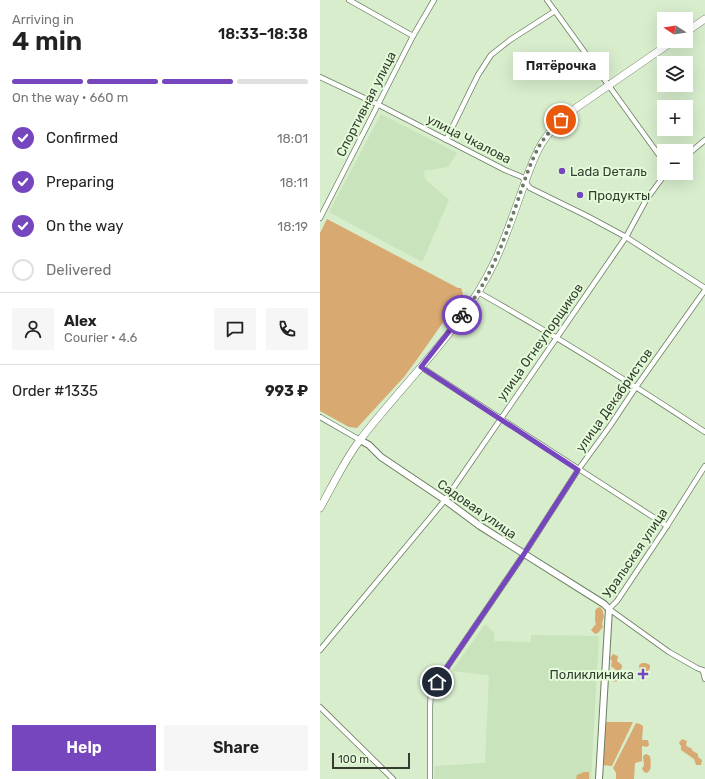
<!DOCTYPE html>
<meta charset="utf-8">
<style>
body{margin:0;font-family:Rubik,sans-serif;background:#f6f6f6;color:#222;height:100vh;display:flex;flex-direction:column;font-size:15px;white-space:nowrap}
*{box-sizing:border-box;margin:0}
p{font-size:13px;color:#767676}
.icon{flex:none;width:22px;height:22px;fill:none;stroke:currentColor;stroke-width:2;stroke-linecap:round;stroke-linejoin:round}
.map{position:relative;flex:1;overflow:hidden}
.drawer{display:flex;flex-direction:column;background:#fff;width:320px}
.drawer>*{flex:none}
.needle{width:26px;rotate:282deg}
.fabs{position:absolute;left:337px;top:12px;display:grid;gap:8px}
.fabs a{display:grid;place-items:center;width:36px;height:36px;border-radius:0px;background:#fff;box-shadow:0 4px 16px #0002;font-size:20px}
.scale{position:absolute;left:12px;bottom:10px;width:78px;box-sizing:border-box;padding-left:4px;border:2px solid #353d30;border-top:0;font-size:11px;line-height:14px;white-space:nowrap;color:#353d30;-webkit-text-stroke:3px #e4fbd9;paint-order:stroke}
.pin{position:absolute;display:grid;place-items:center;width:34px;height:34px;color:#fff;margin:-17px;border:2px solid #fff;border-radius:50%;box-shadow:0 1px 4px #0007}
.courier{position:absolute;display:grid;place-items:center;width:40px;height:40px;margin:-20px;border:3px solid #7646be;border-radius:50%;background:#fff;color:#222;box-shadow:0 1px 5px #0007}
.bubble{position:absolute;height:28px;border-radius:0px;background:#fff;box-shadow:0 4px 16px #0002;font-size:13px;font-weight:600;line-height:28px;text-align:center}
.summary em{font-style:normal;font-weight:600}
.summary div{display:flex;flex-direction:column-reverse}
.summary{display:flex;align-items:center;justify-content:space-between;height:68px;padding:0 12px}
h1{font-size:26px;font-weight:600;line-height:30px}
.bar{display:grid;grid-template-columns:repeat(4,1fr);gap:6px 4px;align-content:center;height:48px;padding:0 12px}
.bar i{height:5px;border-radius:3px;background:#e0e0e0}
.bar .active{background:#7646be}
.bar p{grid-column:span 4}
.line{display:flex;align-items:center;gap:10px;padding:0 12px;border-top:1px solid #e0e0e0}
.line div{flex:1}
.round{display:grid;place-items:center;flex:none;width:42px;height:42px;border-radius:0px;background:#f6f6f6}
ol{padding:0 12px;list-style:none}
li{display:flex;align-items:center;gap:12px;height:44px}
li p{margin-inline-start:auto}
li .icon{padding:4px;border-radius:50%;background:#7646be;color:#fff;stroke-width:4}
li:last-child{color:#767676}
li i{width:22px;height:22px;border:2px solid #e0e0e0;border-radius:50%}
.cta{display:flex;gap:8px;margin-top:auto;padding:8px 12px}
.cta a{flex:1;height:46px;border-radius:0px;background:#7646be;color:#fff;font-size:16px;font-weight:600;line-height:46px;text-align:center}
.cta a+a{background:#f6f6f6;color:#222}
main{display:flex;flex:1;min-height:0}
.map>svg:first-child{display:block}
.built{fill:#c9e3bc}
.green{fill:#d9a972}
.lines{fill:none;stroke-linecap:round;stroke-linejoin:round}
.minor-casing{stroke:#6a7e60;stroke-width:6}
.tertiary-casing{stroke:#6a7e60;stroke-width:8}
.primary-casing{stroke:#6a7e60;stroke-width:8}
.minor{stroke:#fff;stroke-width:4.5}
.tertiary{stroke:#fff;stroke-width:6}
.primary{stroke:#fff;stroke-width:7}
.done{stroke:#6e7b67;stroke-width:4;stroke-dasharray:0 7.2}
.route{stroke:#7646be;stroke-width:5}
.poi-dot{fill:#7646be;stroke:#e4fbd9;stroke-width:1.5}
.labels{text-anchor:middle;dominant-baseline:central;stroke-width:4;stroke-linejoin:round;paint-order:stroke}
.street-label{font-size:13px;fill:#353d30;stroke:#e4fbd9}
.poi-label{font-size:13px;fill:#353d30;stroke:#e4fbd9;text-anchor:start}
</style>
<main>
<section class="drawer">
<div class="summary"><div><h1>4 min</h1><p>Arriving in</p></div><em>18:33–18:38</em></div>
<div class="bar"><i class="active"></i><i class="active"></i><i class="active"></i><i></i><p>On the way · 660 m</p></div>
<ol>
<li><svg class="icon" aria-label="check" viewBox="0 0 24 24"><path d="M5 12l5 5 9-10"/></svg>Confirmed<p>18:01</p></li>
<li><svg class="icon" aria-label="check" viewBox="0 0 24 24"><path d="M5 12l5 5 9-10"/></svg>Preparing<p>18:11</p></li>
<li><svg class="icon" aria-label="check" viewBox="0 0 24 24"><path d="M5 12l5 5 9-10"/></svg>On the way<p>18:19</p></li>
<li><i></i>Delivered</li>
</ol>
<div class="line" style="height:72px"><a class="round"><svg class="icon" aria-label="person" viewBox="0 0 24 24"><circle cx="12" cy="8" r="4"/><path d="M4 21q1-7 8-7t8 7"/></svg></a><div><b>Alex</b><p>Courier · 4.6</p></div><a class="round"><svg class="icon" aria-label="chat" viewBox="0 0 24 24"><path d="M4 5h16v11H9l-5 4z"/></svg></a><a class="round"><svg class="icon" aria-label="phone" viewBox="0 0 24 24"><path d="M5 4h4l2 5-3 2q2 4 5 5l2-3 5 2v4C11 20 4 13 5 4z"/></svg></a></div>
<div class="line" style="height:52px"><div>Order #1335</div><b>993 ₽</b></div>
<div class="cta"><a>Help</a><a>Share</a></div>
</section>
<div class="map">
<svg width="385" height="779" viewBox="0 0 385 779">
<rect width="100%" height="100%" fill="#d7edcc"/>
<!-- built -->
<g class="built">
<polygon points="61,114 137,153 128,167 104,171 105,179 129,200 102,262 9,212"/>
<polygon points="165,624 174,632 174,641 211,642 211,635 279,636 271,779 114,779 115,766 165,763 169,675 132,671"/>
</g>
<!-- green -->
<g class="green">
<polygon points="7,219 138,288 141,288 143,294 98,358 84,377 37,428 29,427 0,411 0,233"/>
<path d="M 280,607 L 283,611 L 283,613 L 284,616 L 282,624 L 283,627 L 278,633 L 275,634 L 271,630 L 276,624 C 274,620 276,615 275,611 L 277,608 Z"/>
<polygon points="293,654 298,656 297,661 302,665 302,668 299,671 296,670 291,666 292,661 290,658"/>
<polygon points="326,663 330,665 330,669 328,671 320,670 319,665 322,663"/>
<circle cx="295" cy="677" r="4.5"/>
<polygon points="284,722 313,722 292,766 282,765"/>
<polygon points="316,723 320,724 323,726 322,740 328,740 329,745 327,747 322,746 322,761 315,763 314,779 296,779 296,773 293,768"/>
<polygon points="362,739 367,741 366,745 368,747 371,748 373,751 378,754 378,757 382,760 381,765 376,765 374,759 361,750 361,746 359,743"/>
<path d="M 326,754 L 330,756 C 331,762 331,765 330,770 L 327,773 L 324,772 L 322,769 L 324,765 L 323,756 Z"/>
<polygon points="264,772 269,772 269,779 256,779 257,775"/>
</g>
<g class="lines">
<defs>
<g id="minor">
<polyline points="29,0 93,36"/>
<polyline points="227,0 344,162"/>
<polyline points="0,77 59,105 185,170 202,177 210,188 267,216 306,237 385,288"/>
<polyline points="126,140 158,75 171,55 190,40 235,11"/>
<polyline points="366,156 385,140"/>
<polyline points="0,218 93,36 114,0"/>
<path d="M 158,292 C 236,336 311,383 385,432"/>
<polyline points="101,367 347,526"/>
<polyline points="0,417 40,440"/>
<polyline points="385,466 347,526 297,601 289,609 349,652 377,668 385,671"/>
<polyline points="0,650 125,500 306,237 326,200 346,173"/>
<polyline points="383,671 385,679"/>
<polyline points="0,707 73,779"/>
<polyline points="110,779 110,706 111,694 117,682 204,554 258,470 290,426 316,387 385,290"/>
</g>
<polyline id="tertiary" points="40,440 49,445 61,457 125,500 160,526 284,604 289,609 279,779"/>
<g id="primary">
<polyline points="366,32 385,19"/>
<path d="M 0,508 C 13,485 24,461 40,440 C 85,381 143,329 175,261 C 186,237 195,210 204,185 C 209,171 214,156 222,143 C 230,130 241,120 253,110 L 353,41"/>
</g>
</defs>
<!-- minor casing -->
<use href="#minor" class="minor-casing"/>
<!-- tertiary casing -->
<use href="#tertiary" class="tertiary-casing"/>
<!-- primary casing -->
<use href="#primary" class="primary-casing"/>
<!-- minor -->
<use href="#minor" class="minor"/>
<!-- tertiary -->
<use href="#tertiary" class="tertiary"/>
<!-- primary -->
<use href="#primary" class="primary"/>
</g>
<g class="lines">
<!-- done -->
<path class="done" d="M 142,315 C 165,287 180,252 192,217 C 201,193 208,165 221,143 C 227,134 234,127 241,120"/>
<!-- route -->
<polyline class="route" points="117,682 204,554 258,470 101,367 142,315"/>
</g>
<!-- markers -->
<g class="poi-dot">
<circle cx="242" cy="171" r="4"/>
<circle cx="260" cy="195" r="4"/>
<path d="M321 668h4v4h4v4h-4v4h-4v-4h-4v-4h4z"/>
</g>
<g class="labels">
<!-- street labels -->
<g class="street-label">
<text transform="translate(46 104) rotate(-63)">Спортивная улица</text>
<text transform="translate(149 139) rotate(27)">улица Чкалова</text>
<text transform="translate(220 342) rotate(-55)">улица Огнеупорщиков</text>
<text transform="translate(294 400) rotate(-55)">улица Декабристов</text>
<text transform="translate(157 509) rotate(35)">Садовая улица</text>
<text transform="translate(315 553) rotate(-56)">Уральская улица</text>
</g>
<!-- poi labels -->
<g class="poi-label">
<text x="250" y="171">Lada Dеталь</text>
<text x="268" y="195">Продукты</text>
<text x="314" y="674" text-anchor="end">Поликлиника</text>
</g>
</g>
</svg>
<div class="fabs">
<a><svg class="needle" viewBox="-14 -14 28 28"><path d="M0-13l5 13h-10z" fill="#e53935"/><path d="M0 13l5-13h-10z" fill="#767676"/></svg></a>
<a><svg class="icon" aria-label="layers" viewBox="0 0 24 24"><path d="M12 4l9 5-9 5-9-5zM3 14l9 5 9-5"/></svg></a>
<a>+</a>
<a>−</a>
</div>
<div class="scale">100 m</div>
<div class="pin" style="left:241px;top:120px;background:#ea580c"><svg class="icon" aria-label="bag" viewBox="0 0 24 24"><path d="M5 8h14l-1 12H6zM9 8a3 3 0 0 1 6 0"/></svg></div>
<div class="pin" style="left:117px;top:682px;background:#1f2937"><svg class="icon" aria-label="home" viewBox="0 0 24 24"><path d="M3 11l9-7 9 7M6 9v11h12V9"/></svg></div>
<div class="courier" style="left:142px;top:315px"><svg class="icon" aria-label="bike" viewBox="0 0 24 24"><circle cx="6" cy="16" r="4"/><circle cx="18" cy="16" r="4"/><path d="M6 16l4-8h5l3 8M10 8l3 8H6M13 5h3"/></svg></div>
<div class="bubble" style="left:193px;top:52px;width:96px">Пятёрочка</div>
</div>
</main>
